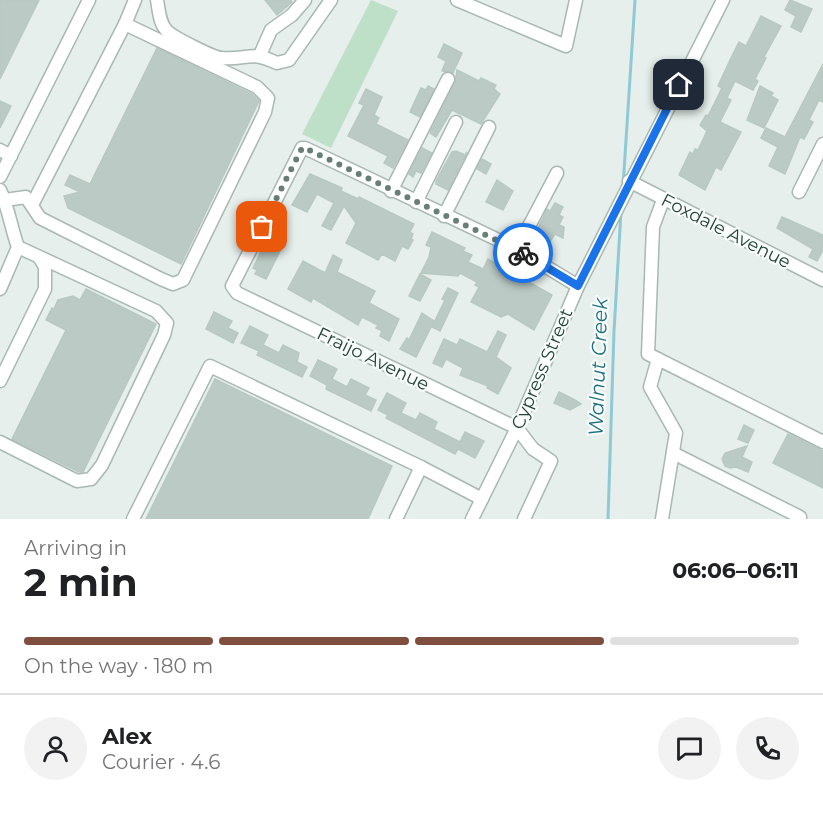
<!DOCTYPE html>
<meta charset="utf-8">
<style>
body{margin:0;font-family:Montserrat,sans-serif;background:#f2f2f2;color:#202124;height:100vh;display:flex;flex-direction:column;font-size:22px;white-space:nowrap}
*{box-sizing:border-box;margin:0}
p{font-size:20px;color:#757577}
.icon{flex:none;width:33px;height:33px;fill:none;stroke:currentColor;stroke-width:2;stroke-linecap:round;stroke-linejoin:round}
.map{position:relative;height:519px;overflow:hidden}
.drawer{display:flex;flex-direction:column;background:#fff;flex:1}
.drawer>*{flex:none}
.pin{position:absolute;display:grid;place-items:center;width:51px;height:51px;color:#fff;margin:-26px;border-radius:12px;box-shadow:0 3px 9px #0006}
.courier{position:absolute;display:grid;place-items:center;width:60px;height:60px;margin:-30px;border:4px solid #1a73e8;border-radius:50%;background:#fff;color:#222;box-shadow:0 2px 8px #0007}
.headline em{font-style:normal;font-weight:700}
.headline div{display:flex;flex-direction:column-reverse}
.headline{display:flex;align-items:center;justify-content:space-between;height:102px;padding:0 24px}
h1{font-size:39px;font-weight:700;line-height:45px}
.bar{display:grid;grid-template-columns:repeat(4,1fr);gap:9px 6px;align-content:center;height:72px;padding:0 24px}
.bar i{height:8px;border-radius:4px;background:#e0e0e0}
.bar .selected{background:#7f4e3f}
.bar p{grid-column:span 4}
.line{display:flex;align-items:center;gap:15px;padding:0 24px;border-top:2px solid #e0e0e0}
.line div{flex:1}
.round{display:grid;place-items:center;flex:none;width:63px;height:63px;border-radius:32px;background:#f2f2f2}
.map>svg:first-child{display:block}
.green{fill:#bfe0c8}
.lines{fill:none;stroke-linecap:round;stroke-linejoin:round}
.stream{stroke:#8ec9d4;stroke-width:3}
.building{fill:#bbcac4;stroke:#b8c9c2;stroke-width:1.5}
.minor-casing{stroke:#a8b8b2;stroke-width:15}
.minor{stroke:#fff;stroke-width:12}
.done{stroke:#687f78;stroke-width:6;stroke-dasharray:0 10.8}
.route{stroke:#1a73e8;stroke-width:8}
.labels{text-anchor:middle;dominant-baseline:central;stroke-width:4.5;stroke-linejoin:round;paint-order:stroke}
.street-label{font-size:18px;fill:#24423a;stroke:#f7fbf9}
.water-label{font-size:20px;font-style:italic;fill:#1c6f80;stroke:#f7fbf9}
</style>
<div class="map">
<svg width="823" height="519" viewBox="0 0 823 519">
<rect width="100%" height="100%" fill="#e6efeb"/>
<!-- green -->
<polygon class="green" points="371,0 398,11 331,148 302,134"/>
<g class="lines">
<!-- stream -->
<g class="stream">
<polyline points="623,187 635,0"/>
<polyline points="608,519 614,331 621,211"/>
</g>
</g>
<!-- building -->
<g class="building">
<polygon points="0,0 39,0 0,79"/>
<polygon points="265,0 291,0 292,2 277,15"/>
<polygon points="790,0 812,9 801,32 791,27 796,16 785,10"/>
<polygon points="761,16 781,26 764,57 766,58 755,79 758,81 753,90 735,81 727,98 731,100 720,122 741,132 721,170 716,167 705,190 679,175 690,152 693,154 695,149 698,150 707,131 700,125 706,115 708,116 722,88 718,86 730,60 739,42 746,46"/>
<polygon points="444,44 462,53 453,73 442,71 446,61 438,57"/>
<polygon points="157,48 252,94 259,101 181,264 68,208 64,196 80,192 65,185 70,175 90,184"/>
<polygon points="823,64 823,102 819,100 809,120 813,122 804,139 800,137 785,174 769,166 778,147 761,138 766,128 785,137"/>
<polygon points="457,70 479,81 481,78 496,85 494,89 500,94 481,124 452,110 436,137 430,133 455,83"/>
<polygon points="428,86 434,89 420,117 410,112 421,88 426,90"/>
<polygon points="760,86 773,93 771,96 778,100 764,128 747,120"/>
<polygon points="366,89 382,97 374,115 379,118 376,124 408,140 393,168 384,163 388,156 348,136 364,105 359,103"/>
<polygon points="0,101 11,106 0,128"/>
<polygon points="422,148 432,153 421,173 416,171 413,177 409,174"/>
<polygon points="456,151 465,155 467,152 448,190 436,184 436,181 452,152"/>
<polygon points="482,159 491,164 486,174 477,169"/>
<polygon points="310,174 342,188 341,191 358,199 359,197 414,224 410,232 413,234 411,239 413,240 408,249 402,246 395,261 382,254 378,260 346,243 356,223 344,206 331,230 322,226 334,203 317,194 307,212 292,205"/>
<polygon points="497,180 513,191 503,210 486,202"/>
<polygon points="555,203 563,207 559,215 563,217 559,225 564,227 563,238 555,234 549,243 535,235 547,209 550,211"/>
<polygon points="782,217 823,235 823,250 817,261 809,257 813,249 777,228"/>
<polygon points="432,232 465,248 463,251 472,255 468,262 483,269 488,259 552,295 534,330 508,314 501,317 471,302 479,287 475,285 477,282 460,273 458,276 421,273 429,257 431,247 426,245"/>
<polygon points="274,241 283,245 266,279 255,274 257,270 253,268 266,242 272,245"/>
<polygon points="333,255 342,260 337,272 375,291 369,303 399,319 389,341 380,336 382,331 376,328 378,325 362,317 358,325 313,298 311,302 288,289 303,261 325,273"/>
<polygon points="420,274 431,280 420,301 409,296"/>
<polygon points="448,288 458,293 440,331 432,327 445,300 442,299"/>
<polygon points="86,289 156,324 83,472 79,472 12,439 66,330 46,320 52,308 54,309 58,300 73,296 80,300"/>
<polygon points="214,312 232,321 228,328 238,333 233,343 206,329"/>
<polygon points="422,313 434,321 416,357 400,349 407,338 409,340"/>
<polygon points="250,326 268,335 263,345 279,353 283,345 299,353 297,362 307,367 302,377 257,355 259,351 241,343"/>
<polygon points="498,331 506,335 496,357 511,368 498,394 487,388 488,386 460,375 463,368 446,359 442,367 433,363 444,339 457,345 460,339 487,352"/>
<polygon points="318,360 337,369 332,379 347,387 351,379 369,388 365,395 376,400 371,411 326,389 327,385 310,376"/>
<polygon points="215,379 392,466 368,519 146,519"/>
<polygon points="559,392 575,400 581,404 570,410 554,403"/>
<polygon points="387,393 406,403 401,413 416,420 420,413 437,422 434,429 460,442 465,432 484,441 475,458 458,449 455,454 386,418 388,415 378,410"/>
<polygon points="744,425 754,430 748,443 738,439"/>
<polygon points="788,434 823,451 823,488 773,463"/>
<polygon points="747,446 742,457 752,462 748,472 736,467 730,468 725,466 722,459 725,453"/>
</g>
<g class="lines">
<defs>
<g id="minor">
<path d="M 157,0 C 159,10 159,23 167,31 C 173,37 214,58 222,58 C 248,60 250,50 277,63 L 289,60 L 331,0"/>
<polyline points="457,0 566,46 576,0"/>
<polyline points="260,55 271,30 292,15 305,0"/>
<polyline points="0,150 11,156"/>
<polyline points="0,177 89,0"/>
<polyline points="629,181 823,280"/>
<path d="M 0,190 C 9,209 11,228 18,247"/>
<polyline points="391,191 448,79"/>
<polyline points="799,192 823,144"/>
<polyline points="5,200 26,197 40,218 161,279 173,284 183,280 265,112 268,98 257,87 125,24 135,0"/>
<polyline points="663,200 653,227 648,354 823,442"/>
<polyline points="416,202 456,122"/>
<polyline points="32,205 125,24"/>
<polyline points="444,216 489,127"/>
<polyline points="517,249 557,173"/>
<polyline points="0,289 18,247"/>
<polyline points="658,359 650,387 676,433 662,519"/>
<polyline points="0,381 45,289 45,267 39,257"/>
<polyline points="0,442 77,481 91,479 102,465 164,335 167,323 156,311 18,247"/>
<polyline points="673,453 800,517"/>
<polyline points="133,519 210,366 421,467 482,499"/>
<polyline points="396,519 421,467"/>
<polyline points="472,519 517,428 578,286 723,0"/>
<polyline points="524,519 551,461 533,449 517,428 237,293 232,286 302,148 305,148 517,249 578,286"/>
</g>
</defs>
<!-- minor casing -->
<use href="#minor" class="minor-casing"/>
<!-- minor -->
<use href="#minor" class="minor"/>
</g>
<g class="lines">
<!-- done -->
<polyline class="done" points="262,227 302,148 305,148 523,253"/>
<!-- route -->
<polyline class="route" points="523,253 578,286 679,85"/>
</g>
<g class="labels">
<!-- street labels -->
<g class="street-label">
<text transform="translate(726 231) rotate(27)">Foxdale Avenue</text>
<text transform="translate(373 359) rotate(26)">Fraijo Avenue</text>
<text transform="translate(542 369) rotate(-67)">Cypress Street</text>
</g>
<!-- water labels -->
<g class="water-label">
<text transform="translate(598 367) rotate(-88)">Walnut Creek</text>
</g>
</g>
</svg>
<div class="pin" style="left:262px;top:227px;background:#ea580c"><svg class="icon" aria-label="bag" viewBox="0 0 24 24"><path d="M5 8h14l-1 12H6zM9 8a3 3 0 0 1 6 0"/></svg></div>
<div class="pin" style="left:679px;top:85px;background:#1f2937"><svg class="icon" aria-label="home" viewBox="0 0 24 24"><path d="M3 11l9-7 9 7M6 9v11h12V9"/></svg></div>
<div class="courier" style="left:523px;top:253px"><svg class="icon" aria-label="bike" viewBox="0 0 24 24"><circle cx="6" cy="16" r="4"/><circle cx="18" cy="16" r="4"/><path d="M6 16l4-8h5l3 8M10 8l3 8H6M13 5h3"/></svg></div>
</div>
<section class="drawer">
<div class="headline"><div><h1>2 min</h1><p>Arriving in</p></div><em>06:06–06:11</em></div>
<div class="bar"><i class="selected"></i><i class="selected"></i><i class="selected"></i><i></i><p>On the way · 180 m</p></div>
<div class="line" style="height:108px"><a class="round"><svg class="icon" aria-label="person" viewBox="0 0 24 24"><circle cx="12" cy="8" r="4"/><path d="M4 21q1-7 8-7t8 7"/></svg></a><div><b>Alex</b><p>Courier · 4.6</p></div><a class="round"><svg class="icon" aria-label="chat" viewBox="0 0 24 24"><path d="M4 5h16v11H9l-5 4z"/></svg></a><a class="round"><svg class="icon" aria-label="phone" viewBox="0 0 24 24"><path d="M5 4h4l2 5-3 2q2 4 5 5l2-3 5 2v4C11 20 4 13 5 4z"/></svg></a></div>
</section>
